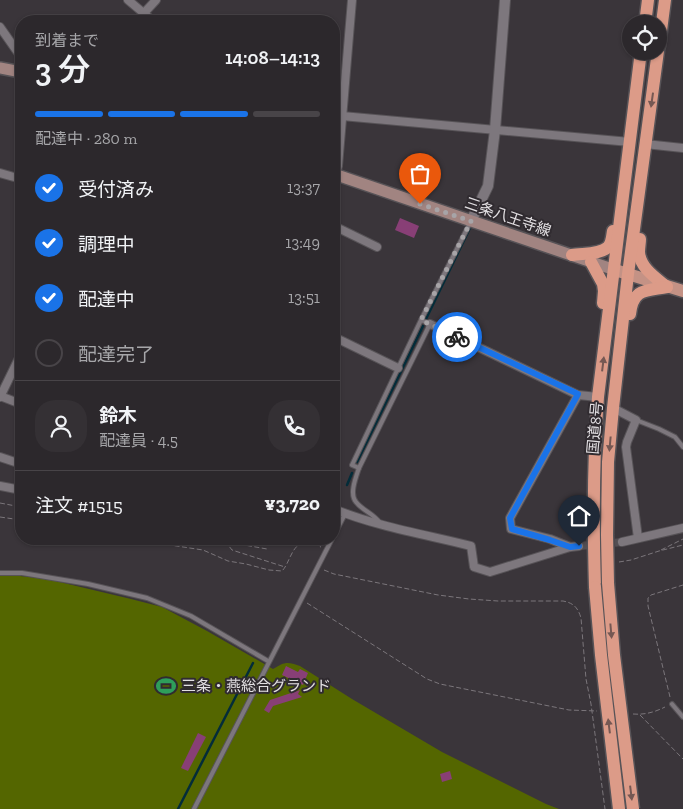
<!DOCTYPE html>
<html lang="ja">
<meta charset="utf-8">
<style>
body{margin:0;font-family:"Zilla Slab","Noto Sans JP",serif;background:#343034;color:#f1f3f6;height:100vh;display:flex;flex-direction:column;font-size:19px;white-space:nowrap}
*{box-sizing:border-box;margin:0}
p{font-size:16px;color:#a6a6a9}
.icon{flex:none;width:28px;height:28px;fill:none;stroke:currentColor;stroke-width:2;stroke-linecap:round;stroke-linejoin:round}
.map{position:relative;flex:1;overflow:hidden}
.drawer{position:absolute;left:15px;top:15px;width:325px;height:530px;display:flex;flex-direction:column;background:#2c282c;border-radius:20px;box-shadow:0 1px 4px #0004,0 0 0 1px #484448}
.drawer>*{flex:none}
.tools{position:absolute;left:622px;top:15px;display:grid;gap:10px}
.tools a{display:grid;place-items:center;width:45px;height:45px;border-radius:50%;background:#2c282c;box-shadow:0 1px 4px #0004,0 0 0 1px #484448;font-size:25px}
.pin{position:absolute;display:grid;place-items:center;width:42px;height:42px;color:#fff;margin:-51px -21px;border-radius:50% 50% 50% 0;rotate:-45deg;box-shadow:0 0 5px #0007}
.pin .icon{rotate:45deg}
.courier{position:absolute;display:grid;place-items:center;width:50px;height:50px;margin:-25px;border:4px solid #1a73e8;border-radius:50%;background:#fff;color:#222;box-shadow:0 1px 6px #0007}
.head em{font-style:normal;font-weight:600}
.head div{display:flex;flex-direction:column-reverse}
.head{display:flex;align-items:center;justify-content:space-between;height:85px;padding:0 20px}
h1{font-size:32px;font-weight:600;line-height:38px}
.bar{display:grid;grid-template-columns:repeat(4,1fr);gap:8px 5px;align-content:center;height:60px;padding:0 20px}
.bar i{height:6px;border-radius:4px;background:#484448}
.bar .active{background:#1a73e8}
.bar p{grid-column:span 4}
.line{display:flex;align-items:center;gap:12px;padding:0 20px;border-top:1px solid #484448}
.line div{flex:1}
.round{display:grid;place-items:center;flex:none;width:52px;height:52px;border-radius:20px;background:#343034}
ol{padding:0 20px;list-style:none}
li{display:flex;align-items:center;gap:15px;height:55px}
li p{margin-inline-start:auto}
li .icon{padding:5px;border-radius:50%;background:#1a73e8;color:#fff;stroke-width:4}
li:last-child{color:#a6a6a9}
li i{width:28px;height:28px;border:2px solid #484448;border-radius:50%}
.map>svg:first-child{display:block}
.green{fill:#546600}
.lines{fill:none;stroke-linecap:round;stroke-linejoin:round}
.stream{stroke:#032c39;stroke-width:2.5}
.building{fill:#883f76}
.minor-tunnel{stroke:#534e53;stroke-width:8;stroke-dasharray:8 4;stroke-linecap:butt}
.service-casing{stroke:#575357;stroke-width:6}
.minor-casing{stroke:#575357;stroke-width:10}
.tertiary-casing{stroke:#575357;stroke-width:12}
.secondary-casing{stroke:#575357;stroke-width:14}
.primary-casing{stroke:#575357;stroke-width:15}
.trunk-casing{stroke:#575357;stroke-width:15}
.path{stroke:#7b767b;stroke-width:1;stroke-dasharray:5 2.5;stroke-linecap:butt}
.service{stroke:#7d777d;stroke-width:4}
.minor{stroke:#7d777d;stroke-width:8}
.tertiary{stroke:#7d777d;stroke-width:10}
.secondary{stroke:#a18481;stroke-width:11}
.primary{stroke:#c49285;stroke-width:12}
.trunk{stroke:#dc9b88;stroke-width:12}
.trunk-bridge-casing{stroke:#575357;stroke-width:15;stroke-linecap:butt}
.trunk-bridge{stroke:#dc9b88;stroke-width:12}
.oneway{fill:#755853}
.done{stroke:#a7a4a7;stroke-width:5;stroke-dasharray:0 9}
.route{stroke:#1a73e8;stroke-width:6}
.labels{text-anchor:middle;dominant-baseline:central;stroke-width:4;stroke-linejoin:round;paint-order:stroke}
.street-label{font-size:15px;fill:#e2dfe2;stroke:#302b30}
.poi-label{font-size:15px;fill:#e2dfe2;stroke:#302b30;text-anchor:start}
</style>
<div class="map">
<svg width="683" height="809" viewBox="0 0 683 809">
<rect width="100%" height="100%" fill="#3a353a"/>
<!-- green -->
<path class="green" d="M 0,575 L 20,576 L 47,579 L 131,599 L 162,607 L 207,631 L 273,669 C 284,662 287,661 300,666 L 352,699 L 442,752 L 546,804 L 559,809 L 0,809 Z"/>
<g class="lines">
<!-- stream -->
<g class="stream">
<polyline points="426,319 470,228"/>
<polyline points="357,462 423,326"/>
<polyline points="347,485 352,473"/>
<polyline points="178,809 253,663"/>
</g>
</g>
<!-- building -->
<g class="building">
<polygon points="400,218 419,226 414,238 395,230"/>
<polygon points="286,666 298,672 300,669 308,673 303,685 282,675"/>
<polygon points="300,690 298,694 302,697 273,706 269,713 264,710 270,700"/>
<polygon points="198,733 206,737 188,771 181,768"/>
<polygon points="450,771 452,779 442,782 440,774"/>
</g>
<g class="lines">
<!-- minor-tunnel -->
<polyline class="minor-tunnel" points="579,546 622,542"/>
<defs>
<g id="service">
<polyline points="636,420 659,429 675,437 683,447"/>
<polyline points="359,468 352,465 421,320 470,223"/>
<path d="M 380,523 C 373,513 363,511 356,502 C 349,494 356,477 359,468 L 430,324 L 421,320"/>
<polyline points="334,535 345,514"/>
<polyline points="0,573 22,573 88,584 147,598 191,616 268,661"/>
<polyline points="672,704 683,717"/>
<polyline points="194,809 332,539"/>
</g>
<g id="minor">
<polyline points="128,0 153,21"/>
<polyline points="144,13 156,0"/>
<polyline points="0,27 21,57"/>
<polyline points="334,114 342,116 630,142"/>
<polyline points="645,144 683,148"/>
<polyline points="0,173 21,179"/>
<polyline points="335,177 338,166 352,0"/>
<polyline points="334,226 377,247"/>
<polyline points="430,324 578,395 598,397"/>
<polyline points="334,337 398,368"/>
<polyline points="0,396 21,404"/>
<polyline points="0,397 21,354"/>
<polyline points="613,408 636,420 627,442 626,447 638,538"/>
<polyline points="0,457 21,464"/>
<polyline points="0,486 21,490"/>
<path d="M 334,509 C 375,526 427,535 471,546 L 474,567 L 490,572 L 570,547 L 579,546"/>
<polyline points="622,542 683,528"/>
<polyline points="570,547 550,539 511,529 510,518 578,395"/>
</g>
<polyline id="tertiary" points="471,221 488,186 495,130 505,0"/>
<g id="secondary">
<polyline points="0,68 21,72"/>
<polyline points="334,174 615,270"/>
</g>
<polyline id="primary" points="615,270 683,291"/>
<g id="trunk">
<polyline points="645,24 648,0"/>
<polyline points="659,46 665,0"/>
<path d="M 640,239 C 640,243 639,247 639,252 C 640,268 656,278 667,287"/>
<path d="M 572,255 C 582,253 600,255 608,247 C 612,243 612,236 613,231"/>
<polyline points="591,262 603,284 604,291 603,303"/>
<path d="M 630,314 C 633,288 646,291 667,287"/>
<polyline points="608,583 607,535 608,462 613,408 628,274 658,51"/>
<path d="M 595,587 C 593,524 593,460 598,397 L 641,51"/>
</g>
</defs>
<!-- service casing -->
<use href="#service" class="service-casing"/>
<!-- minor casing -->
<use href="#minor" class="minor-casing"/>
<!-- tertiary casing -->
<use href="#tertiary" class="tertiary-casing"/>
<!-- secondary casing -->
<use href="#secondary" class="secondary-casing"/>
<!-- primary casing -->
<use href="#primary" class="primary-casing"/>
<!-- trunk casing -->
<use href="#trunk" class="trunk-casing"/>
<!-- path -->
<g class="path">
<polyline points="0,503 21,507"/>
<polyline points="0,517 21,520"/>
<path d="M 130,539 L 203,550 L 228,561 L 246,564 L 269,570 L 282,571 C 290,563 291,545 305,542 C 309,541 316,545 321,547"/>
<polyline points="210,539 267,549"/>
<polyline points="225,541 232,550 285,567"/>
<polyline points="661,550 683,539"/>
<polyline points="619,562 631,560 659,551 683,545"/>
<path d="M 324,570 L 334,574 L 438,595 L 469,599 L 498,601 L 563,601 C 574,603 578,608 581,618 L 586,679 L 591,704 L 605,809"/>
<polyline points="307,603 427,679 440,684 569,710 597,711"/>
<polyline points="670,697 648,606 648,598 651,595 683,585"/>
<path d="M 633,714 C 645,715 655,712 665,707"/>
<polyline points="640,715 683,759"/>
</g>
<!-- service -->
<use href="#service" class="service"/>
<!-- minor -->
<use href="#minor" class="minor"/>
<!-- tertiary -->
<use href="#tertiary" class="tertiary"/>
<!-- secondary -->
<use href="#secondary" class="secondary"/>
<!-- primary -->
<use href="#primary" class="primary"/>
<!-- trunk -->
<use href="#trunk" class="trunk"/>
<defs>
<g id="trunk-bridge">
<polyline points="608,583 614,655 633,809"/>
<polyline points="595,587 601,655 619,809"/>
</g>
</defs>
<!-- trunk-bridge casing -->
<use href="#trunk-bridge" class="trunk-bridge-casing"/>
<!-- trunk-bridge -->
<use href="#trunk-bridge" class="trunk-bridge"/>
</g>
<!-- one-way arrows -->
<defs><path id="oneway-solid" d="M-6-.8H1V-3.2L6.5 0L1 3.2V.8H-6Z" transform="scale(1.25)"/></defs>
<g class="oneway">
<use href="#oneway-solid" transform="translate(652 100) rotate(98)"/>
<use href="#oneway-solid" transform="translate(603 364) rotate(-83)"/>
<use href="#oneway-solid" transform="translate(610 444) rotate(95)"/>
<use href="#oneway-solid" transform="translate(611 631) rotate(85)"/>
<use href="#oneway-solid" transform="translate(609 726) rotate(-97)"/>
<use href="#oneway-solid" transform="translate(631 793) rotate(83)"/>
</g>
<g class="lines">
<!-- done -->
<polyline class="done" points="420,204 471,221 421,320 457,337"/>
<!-- route -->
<polyline class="route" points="457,337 578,394 510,518 512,529 550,540 570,547 579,546"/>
</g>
<!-- icons -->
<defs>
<symbol id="stadium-bare" viewBox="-9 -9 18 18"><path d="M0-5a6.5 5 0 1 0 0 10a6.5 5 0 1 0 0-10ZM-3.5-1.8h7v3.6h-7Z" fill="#2e9e5b" stroke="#302b30" stroke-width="2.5" paint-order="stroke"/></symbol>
</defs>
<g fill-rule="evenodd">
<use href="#stadium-bare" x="152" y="672" width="28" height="28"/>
</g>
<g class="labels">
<!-- street labels -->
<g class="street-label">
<text transform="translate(508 217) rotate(19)">三条八王寺線</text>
<text transform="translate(595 428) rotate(-85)">国道8号</text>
</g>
<!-- poi labels -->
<g class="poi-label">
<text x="181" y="686">三条・燕総合グランド</text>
</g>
</g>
</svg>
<div class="tools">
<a><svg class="icon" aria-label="locate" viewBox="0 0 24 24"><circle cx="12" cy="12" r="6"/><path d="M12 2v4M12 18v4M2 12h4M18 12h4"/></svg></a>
</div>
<div class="pin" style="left:420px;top:204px;background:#ea580c"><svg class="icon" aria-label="bag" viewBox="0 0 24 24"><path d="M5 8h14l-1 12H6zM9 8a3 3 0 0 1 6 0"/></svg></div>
<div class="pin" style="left:579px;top:546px;background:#1f2937"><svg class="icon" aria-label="home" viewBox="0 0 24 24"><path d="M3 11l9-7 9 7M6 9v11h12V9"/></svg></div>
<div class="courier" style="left:457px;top:337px"><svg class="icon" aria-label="bike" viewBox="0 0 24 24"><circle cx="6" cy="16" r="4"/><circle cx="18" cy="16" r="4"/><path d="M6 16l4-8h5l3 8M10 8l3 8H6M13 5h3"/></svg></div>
<section class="drawer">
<div class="head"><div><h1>3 分</h1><p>到着まで</p></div><em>14:08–14:13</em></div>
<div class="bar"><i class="active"></i><i class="active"></i><i class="active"></i><i></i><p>配達中 · 280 m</p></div>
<ol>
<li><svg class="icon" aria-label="check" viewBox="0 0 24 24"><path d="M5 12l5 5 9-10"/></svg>受付済み<p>13:37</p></li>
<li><svg class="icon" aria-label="check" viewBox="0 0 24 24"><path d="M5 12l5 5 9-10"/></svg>調理中<p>13:49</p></li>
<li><svg class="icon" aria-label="check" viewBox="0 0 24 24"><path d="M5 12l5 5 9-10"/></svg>配達中<p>13:51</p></li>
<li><i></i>配達完了</li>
</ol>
<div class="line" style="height:90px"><a class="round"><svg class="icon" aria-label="person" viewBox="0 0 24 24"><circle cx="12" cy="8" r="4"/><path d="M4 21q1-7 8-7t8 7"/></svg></a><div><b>鈴木</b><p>配達員 · 4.5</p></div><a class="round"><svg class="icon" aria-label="phone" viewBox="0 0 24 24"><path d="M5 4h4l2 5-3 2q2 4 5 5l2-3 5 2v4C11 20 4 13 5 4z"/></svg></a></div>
<div class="line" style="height:65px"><div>注文 #1515</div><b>¥3,720</b></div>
</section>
</div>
